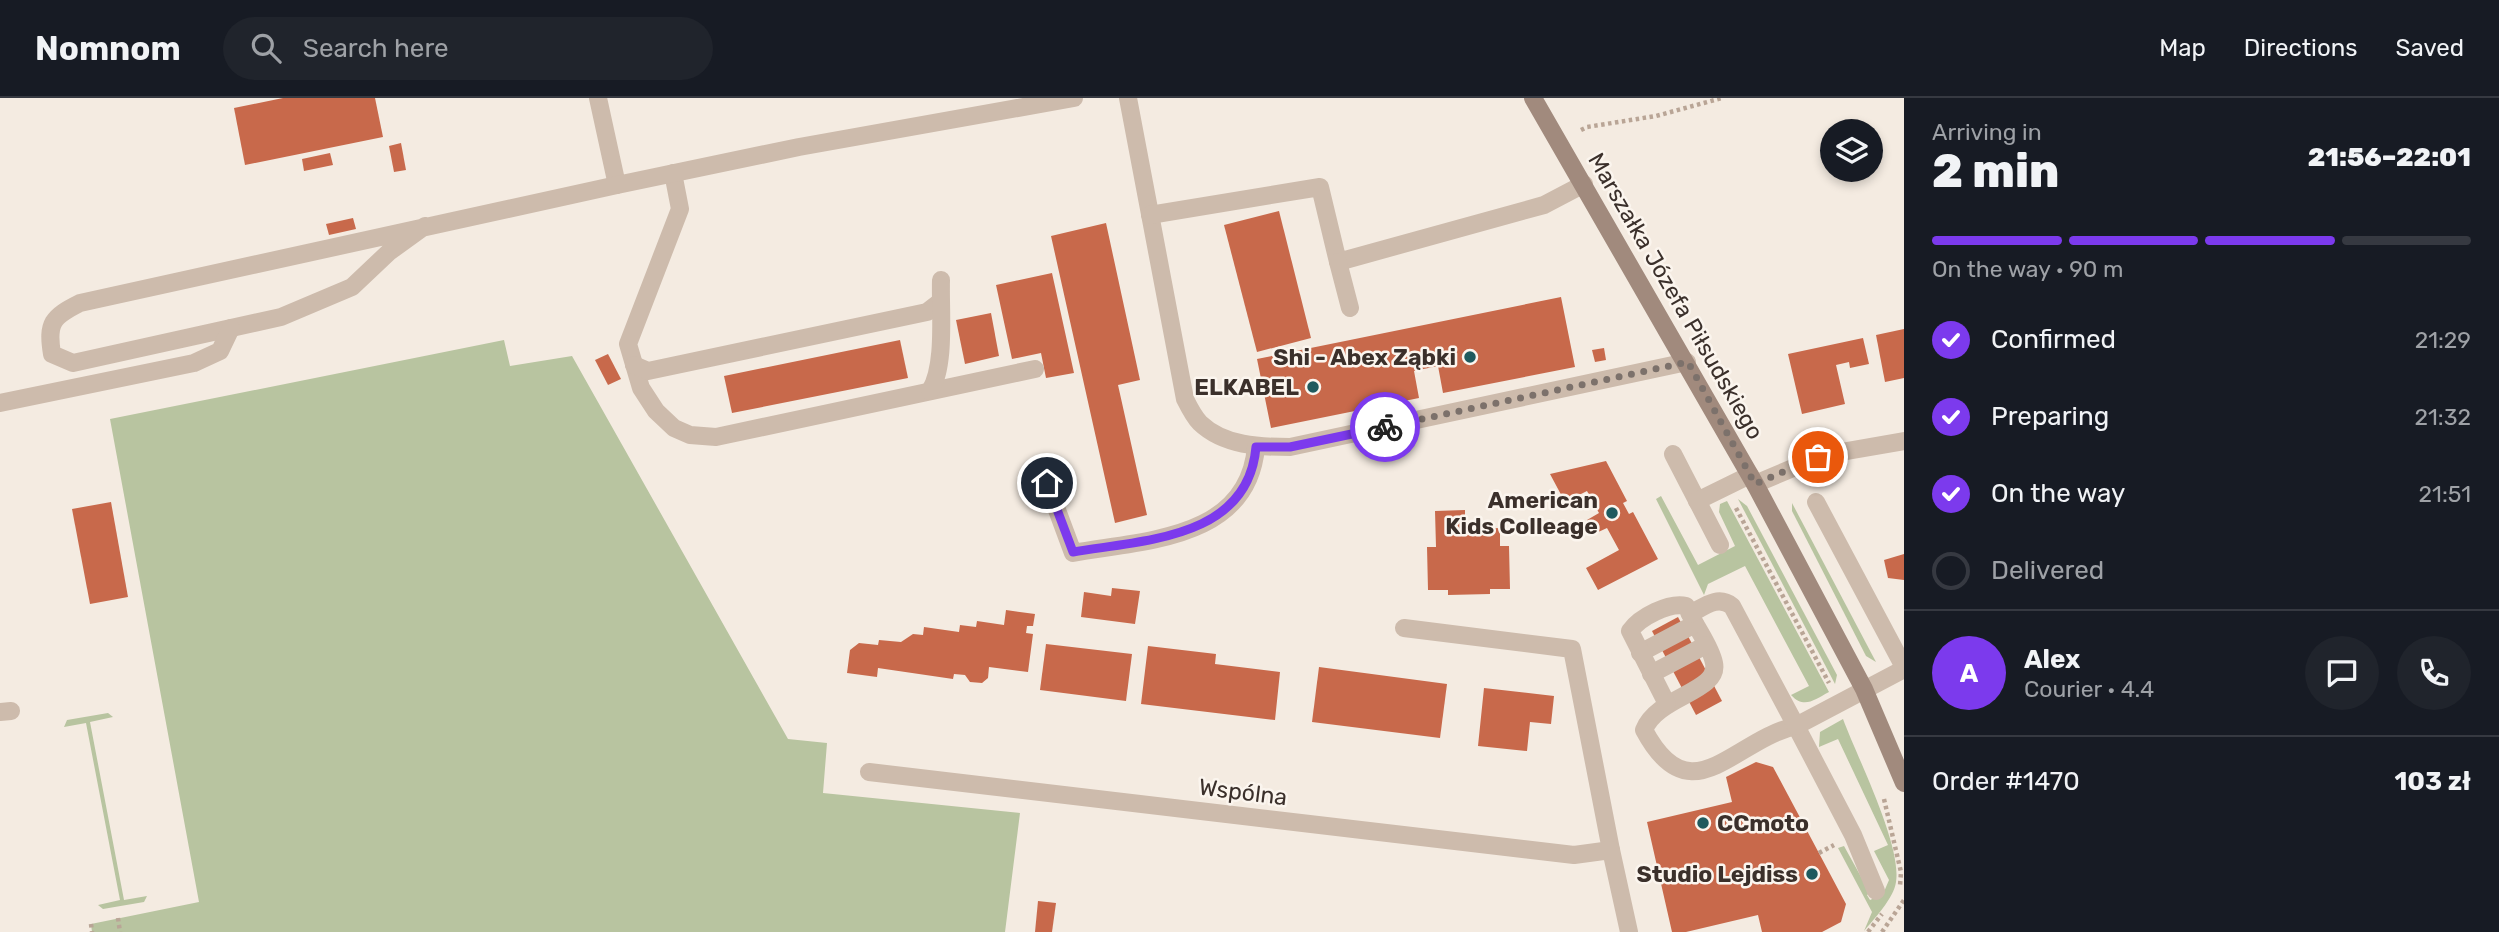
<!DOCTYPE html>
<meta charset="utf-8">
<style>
body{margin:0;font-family:Rubik,sans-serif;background:#20242c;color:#f1f3f6;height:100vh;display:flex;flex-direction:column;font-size:26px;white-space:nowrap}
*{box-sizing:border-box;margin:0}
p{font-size:23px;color:#9ea1a6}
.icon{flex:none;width:38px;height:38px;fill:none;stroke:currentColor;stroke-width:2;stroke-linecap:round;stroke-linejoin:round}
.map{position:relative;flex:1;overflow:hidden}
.sheet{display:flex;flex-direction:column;background:#171b24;width:595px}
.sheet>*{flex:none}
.buttons{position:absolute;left:1820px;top:21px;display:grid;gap:14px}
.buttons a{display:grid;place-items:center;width:63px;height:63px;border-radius:50%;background:#171b24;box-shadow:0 4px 10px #0003;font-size:35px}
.pin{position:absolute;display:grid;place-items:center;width:60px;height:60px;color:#fff;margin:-30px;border:4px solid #fff;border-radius:50%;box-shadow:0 2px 7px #0007}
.courier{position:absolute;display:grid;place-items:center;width:70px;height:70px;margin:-35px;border:5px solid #7c3aed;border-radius:50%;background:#fff;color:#222;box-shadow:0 2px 9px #0007}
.head em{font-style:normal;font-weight:800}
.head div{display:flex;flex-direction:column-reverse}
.head{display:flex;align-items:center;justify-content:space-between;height:119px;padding:0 28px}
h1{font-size:46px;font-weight:800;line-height:52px}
.bar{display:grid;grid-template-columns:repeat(4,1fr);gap:10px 7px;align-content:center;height:84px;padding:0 28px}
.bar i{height:9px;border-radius:5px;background:#363941}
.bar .on{background:#7c3aed}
.bar p{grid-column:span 4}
.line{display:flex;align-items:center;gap:18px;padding:0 28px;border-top:2px solid #363941}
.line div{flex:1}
.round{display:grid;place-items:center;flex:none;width:74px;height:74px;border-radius:37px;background:#20242c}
ol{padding:0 28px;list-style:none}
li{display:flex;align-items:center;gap:21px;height:77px}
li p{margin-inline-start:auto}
li .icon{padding:7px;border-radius:50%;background:#7c3aed;color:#fff;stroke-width:4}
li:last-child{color:#9ea1a6}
li i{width:38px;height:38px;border:4px solid #363941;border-radius:50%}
header{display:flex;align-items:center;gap:42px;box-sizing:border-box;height:98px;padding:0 35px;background:#171b24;border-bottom:2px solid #363941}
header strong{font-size:33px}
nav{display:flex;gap:38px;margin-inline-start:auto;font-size:24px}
.search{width:490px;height:63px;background:#20242c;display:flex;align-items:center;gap:18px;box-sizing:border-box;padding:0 24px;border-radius:38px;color:#9ea1a6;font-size:26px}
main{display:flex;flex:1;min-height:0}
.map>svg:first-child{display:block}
.green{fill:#b8c4a0}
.building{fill:#c8694b}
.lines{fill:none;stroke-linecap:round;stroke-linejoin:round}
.path{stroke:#b9a596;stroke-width:4.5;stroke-dasharray:3.5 3.5;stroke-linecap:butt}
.lane{stroke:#cdbbac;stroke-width:18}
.street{stroke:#cdbbac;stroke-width:18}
.secondary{stroke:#a18a7d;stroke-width:18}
.done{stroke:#7c716b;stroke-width:7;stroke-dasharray:0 12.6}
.route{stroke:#7c3aed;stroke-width:9}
.poi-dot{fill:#1f5a5e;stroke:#fbf5ee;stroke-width:2.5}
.labels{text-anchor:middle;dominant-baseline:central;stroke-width:5;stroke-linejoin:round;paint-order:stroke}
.street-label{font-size:23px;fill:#3b302b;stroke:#fbf5ee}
.poi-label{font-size:23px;font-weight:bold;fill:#3b302b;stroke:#fbf5ee;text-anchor:end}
</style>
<header>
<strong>Nomnom</strong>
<div class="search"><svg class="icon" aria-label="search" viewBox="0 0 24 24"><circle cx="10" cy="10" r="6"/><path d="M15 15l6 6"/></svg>Search here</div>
<nav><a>Map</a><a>Directions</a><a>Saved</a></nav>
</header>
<main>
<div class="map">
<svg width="1904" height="834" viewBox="0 0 1904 834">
<rect width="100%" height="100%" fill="#f4ebe1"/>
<!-- green -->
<g class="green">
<polygon points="504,242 510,268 572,258 788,641 827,645 823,695 1020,715 1005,834 92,834 91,826 199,804 110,321"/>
<path d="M 1661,398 L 1698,467 L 1735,448 L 1719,414 L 1720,406 L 1727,403 L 1829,594 C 1814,602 1804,611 1791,597 L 1809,588 L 1745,468 L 1708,486 L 1704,497 L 1656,401 Z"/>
<polygon points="1738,401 1747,408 1837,577 1835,586"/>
<polygon points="1792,405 1876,564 1866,558 1792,413"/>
<polygon points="108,615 113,619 90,624 124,802 147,798 144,804 103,811 98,807 120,802 86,625 64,629 67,622"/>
<path d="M 1843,621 C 1857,659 1902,747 1896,784 C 1894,800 1874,821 1864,833 L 1872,814 L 1838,750 L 1844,748 L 1870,795 L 1867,797 L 1870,802 L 1883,796 L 1889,782 L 1874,753 L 1888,747 L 1838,641 L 1819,649 L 1820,634 Z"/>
</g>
<!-- building -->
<g class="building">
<polygon points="283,0 375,0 383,39 245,67 234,10"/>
<polygon points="401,45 406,72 394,74 389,48"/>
<polygon points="330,55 333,67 304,73 302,61"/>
<polygon points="1279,113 1311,240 1257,254 1224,127"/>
<polygon points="353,120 356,131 329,137 326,126"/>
<polygon points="1106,125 1140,282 1118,287 1147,417 1115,425 1051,138"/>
<polygon points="1052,175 1074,275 1046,280 1041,255 1012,261 996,187"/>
<polygon points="1561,199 1575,269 1443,295 1438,268 1414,273 1419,300 1271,330 1257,261"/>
<polygon points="991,215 999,258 965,266 956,222"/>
<polygon points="1904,231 1904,280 1885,284 1876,237"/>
<polygon points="1863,240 1869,266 1850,270 1849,264 1836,267 1845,306 1802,316 1788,256"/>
<polygon points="900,242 908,280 732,315 724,278"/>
<polygon points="1604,250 1606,262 1595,264 1592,252"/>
<polygon points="608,256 621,281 608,287 595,262"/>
<polygon points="1606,363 1627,403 1623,405 1629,416 1633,414 1658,461 1598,492 1586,470 1619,452 1607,430 1594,436 1587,422 1599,415 1587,393 1565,404 1550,376"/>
<polygon points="111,404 128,499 90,506 72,411"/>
<polygon points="1465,412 1465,431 1500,430 1500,448 1509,448 1510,491 1490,491 1490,496 1448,497 1448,492 1428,492 1427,449 1436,449 1435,413"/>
<polygon points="1904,456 1904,482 1888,480 1884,462"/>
<polygon points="1112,490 1140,493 1135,526 1081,519 1084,494 1111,498"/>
<polygon points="1006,512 1035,516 1033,528 1027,528 1026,535 1033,536 1028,574 989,569 988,580 982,585 970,584 965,577 954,576 953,581 878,570 877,579 847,575 850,552 859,545 878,547 879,542 901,544 913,536 923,537 924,529 959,534 960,527 976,529 977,523 1004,527"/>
<polygon points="1678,519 1722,603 1696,617 1652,533"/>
<polygon points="1046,546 1132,556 1126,603 1040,592"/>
<polygon points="1148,548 1216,556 1215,566 1280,574 1275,622 1141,606"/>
<polygon points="1319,569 1447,586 1440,640 1312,624"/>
<polygon points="1484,590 1554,598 1551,626 1530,624 1527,653 1478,648"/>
<polygon points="1756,664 1773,669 1804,727 1846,806 1841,824 1822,834 1762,834 1758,817 1686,834 1672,834 1647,724 1732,704 1726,679"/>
<polygon points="1038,803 1056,805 1052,834 1035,834"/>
</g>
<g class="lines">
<!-- path -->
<g class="path">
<polyline points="1581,32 1587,29 1656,18 1722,0"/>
<polyline points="1736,410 1829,585"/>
<polyline points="1884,701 1901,774 1900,788"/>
<polyline points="1819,755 1834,747"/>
<polyline points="118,820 120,834"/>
<polyline points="91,826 92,834"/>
<polyline points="1868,834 1882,816"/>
<polyline points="1882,834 1904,802"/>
</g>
<!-- lane -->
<g class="lane">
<polyline points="598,0 617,87"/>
<path d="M 1128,0 L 1185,301 C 1189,309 1194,319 1200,325 C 1224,348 1260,349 1290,349 L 1687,264"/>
<polyline points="673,75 680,111 628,246 641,290 656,313 674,330 690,337 716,339 1035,271"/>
<polyline points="1150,117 1320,89 1338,164 1544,107 1584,86"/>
<path d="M 425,128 L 389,154 L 352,189 L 281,219 L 73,265 L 52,256 C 47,225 52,219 80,205 L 617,87 L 799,49 L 1074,0"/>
<polyline points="1338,164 1350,210"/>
<polyline points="634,267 648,273 927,214 940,204"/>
<path d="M 930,293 C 946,267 940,213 941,182"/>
<polyline points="0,305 194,265 220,253 231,230"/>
<polyline points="1673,356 1720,447"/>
<path d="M 1047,385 L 1073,455 C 1144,442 1248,442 1256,349"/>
<polyline points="1697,403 1750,377"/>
<polyline points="1816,404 1904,569"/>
<path d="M 1690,516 C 1697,531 1711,549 1714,565 C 1720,594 1657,598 1644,632 C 1691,720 1733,642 1796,628 L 1853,737 L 1876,793"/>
<polyline points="1640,555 1695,526"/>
<polyline points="1651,576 1706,547"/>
<path d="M 1667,606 L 1630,533 C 1640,519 1669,504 1686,508 L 1690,516 C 1705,508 1718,497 1732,508 L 1796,628 L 1904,571"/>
<polyline points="0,614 11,613"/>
</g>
<!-- street -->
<g class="street">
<polyline points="1755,386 1824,357 1904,343"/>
<polyline points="1404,530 1572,551 1611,752"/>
<polyline points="869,674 1574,757 1611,752 1629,834"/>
</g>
<!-- secondary -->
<polyline class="secondary" points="1533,0 1755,386 1864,591 1904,685"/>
</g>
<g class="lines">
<!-- done -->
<polyline class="done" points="1385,329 1688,264 1755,386 1818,359"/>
<!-- route -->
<path class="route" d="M 1047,385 L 1073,454 C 1144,442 1248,441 1256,349 L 1290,349 L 1385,329"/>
</g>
<!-- markers -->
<g class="poi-dot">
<circle cx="1470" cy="259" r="7"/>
<circle cx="1313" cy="289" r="7"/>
<circle cx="1612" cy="415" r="7"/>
<circle cx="1703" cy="725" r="7"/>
<circle cx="1812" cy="776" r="7"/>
</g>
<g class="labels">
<!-- street labels -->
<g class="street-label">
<text transform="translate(1676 198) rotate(60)">Marszałka Józefa Piłsudskiego</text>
<text transform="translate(1243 694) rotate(7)">Wspólna</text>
</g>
<!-- poi labels -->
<g class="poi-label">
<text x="1456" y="259">Shi - Abex Ząbki</text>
<text x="1299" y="289">ELKABEL</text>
<text x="1598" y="402">American<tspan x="1598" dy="26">Kids Colleage</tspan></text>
<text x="1717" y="725" text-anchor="start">CCmoto</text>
<text x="1798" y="776">Studio Lejdiss</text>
</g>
</g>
</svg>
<div class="buttons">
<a><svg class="icon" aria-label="layers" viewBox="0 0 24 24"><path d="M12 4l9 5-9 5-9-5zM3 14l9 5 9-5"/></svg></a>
</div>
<div class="pin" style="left:1818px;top:359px;background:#ea580c"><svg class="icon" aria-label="bag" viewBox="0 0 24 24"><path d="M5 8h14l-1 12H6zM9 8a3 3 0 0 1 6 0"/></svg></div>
<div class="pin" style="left:1047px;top:385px;background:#1f2937"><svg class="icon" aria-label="home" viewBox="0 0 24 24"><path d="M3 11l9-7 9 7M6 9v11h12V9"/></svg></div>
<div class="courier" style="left:1385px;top:329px"><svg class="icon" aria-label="bike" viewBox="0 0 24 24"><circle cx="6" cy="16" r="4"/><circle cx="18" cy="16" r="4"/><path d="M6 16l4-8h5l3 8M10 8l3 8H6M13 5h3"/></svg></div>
</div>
<section class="sheet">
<div class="head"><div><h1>2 min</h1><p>Arriving in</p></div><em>21:56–22:01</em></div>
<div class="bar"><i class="on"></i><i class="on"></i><i class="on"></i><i></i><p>On the way · 90 m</p></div>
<ol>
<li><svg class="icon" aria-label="check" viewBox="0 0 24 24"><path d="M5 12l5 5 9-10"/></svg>Confirmed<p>21:29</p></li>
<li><svg class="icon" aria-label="check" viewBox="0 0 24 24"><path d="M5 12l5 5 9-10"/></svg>Preparing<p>21:32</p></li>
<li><svg class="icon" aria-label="check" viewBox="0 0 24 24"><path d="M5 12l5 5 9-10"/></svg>On the way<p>21:51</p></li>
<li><i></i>Delivered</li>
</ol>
<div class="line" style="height:126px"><b class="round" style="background:#7c3aed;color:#fff">A</b><div><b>Alex</b><p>Courier · 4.4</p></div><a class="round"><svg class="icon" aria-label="chat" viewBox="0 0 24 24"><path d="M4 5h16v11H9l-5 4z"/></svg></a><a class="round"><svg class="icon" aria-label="phone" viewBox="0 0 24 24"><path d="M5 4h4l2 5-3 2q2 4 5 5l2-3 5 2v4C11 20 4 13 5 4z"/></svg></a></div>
<div class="line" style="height:91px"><div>Order #1470</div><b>103 zł</b></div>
</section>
</main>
